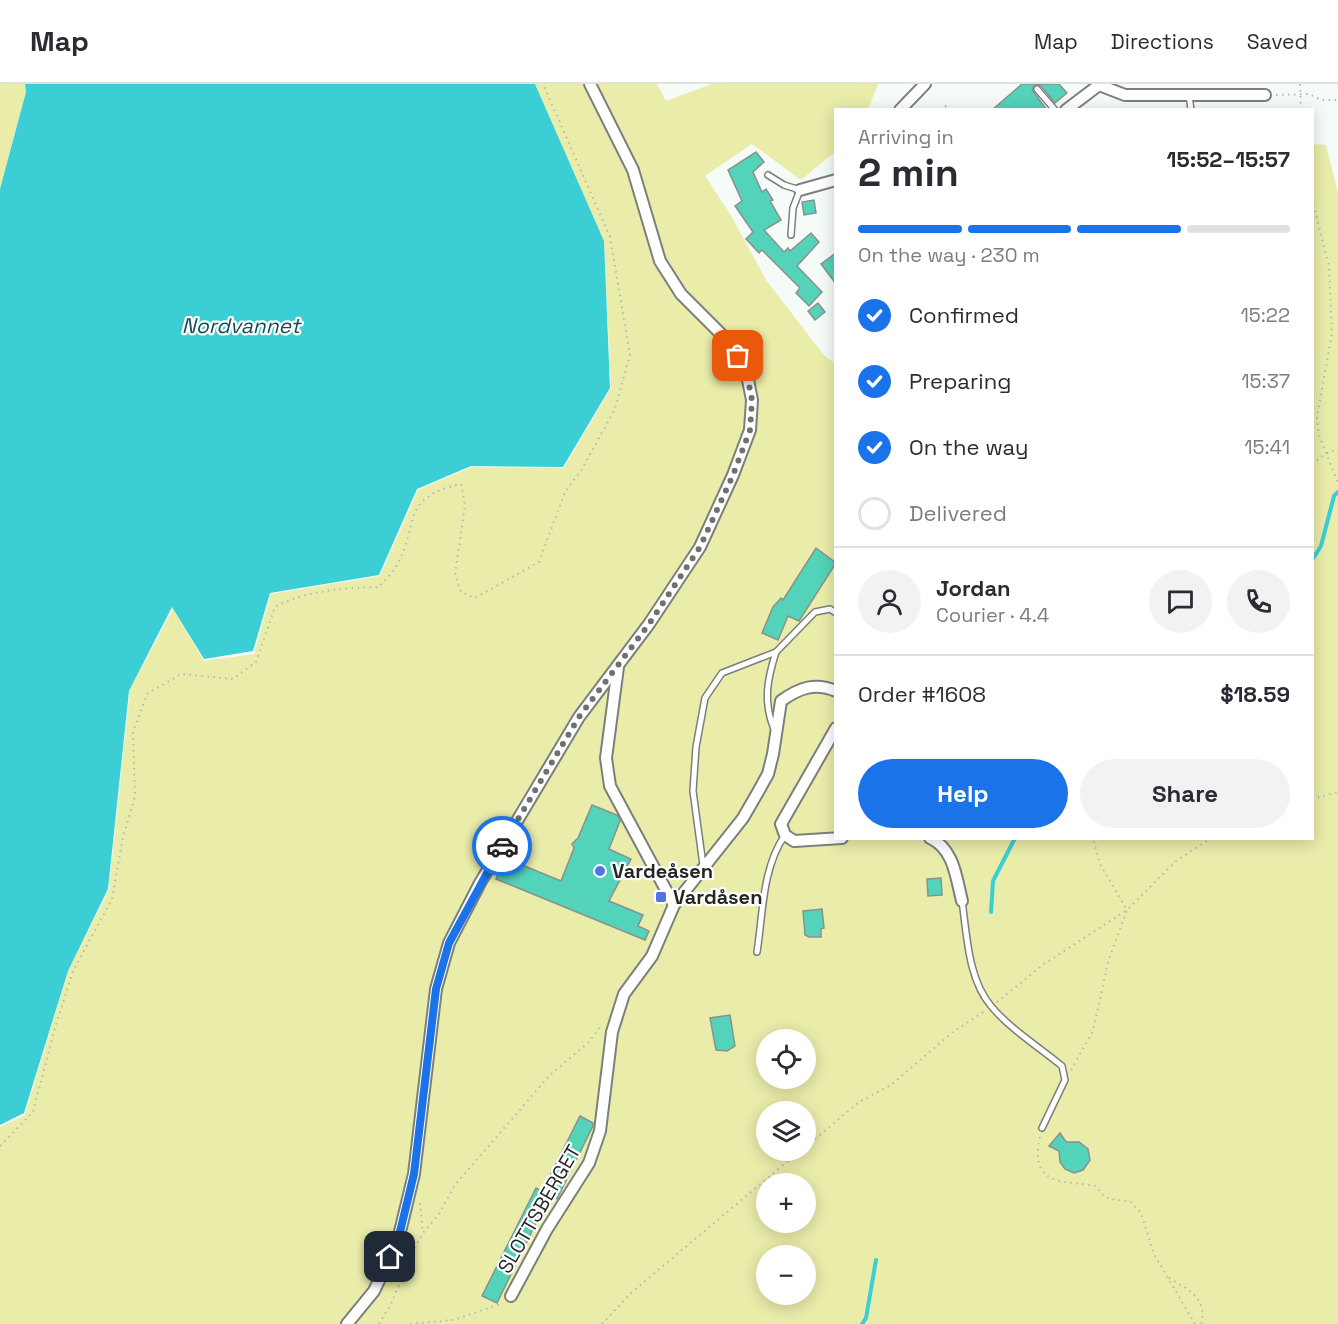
<!DOCTYPE html>
<meta charset="utf-8">
<style>
body{margin:0;font-family:"Space Grotesk",sans-serif;background:#f2f2f3;color:#2b2b33;height:100vh;display:flex;flex-direction:column;font-size:22px;white-space:nowrap}
*{box-sizing:border-box;margin:0}
p{font-size:20px;color:#7c7c81}
.icon{flex:none;width:33px;height:33px;fill:none;stroke:currentColor;stroke-width:2;stroke-linecap:round;stroke-linejoin:round}
.map{position:relative;flex:1;overflow:hidden}
.drawer{position:absolute;left:834px;top:24px;width:480px;height:732px;display:flex;flex-direction:column;background:#fff;border-radius:0px;box-shadow:0 3px 15px #0003}
.drawer>*{flex:none}
.controls{position:absolute;left:756px;top:945px;display:grid;gap:12px}
.controls a{display:grid;place-items:center;width:60px;height:60px;border-radius:50%;background:#fff;box-shadow:0 3px 15px #0003;font-size:30px}
.pin{position:absolute;display:grid;place-items:center;width:51px;height:51px;color:#fff;margin:-26px;border-radius:12px;box-shadow:0 3px 9px #0006}
.courier{position:absolute;display:grid;place-items:center;width:60px;height:60px;margin:-30px;border:4px solid #1a73e8;border-radius:50%;background:#fff;color:#222;box-shadow:0 2px 8px #0007}
.summary em{font-style:normal;font-weight:600}
.summary div{display:flex;flex-direction:column-reverse}
.summary{display:flex;align-items:center;justify-content:space-between;height:102px;padding:0 24px}
h1{font-size:39px;font-weight:600;line-height:45px}
.bar{display:grid;grid-template-columns:repeat(4,1fr);gap:9px 6px;align-content:center;height:72px;padding:0 24px}
.bar i{height:8px;border-radius:4px;background:#e1e1e2}
.bar .on{background:#1a73e8}
.bar p{grid-column:span 4}
.line{display:flex;align-items:center;gap:15px;padding:0 24px;border-top:2px solid #e1e1e2}
.line div{flex:1}
.round{display:grid;place-items:center;flex:none;width:63px;height:63px;border-radius:32px;background:#f2f2f3}
ol{padding:0 24px;list-style:none}
li{display:flex;align-items:center;gap:18px;height:66px}
li p{margin-inline-start:auto}
li .icon{padding:6px;border-radius:50%;background:#1a73e8;color:#fff;stroke-width:4}
li:last-child{color:#7c7c81}
li i{width:33px;height:33px;border:3px solid #e1e1e2;border-radius:50%}
.cta{display:flex;gap:12px;margin-top:auto;padding:12px 24px}
.cta a{flex:1;height:69px;border-radius:36px;background:#1a73e8;color:#fff;font-size:24px;font-weight:600;line-height:69px;text-align:center}
.cta a+a{background:#f2f2f3;color:#2b2b33}
header{display:flex;align-items:center;gap:36px;box-sizing:border-box;height:84px;padding:0 30px;background:#fff;border-bottom:2px solid #e1e1e2}
header strong{font-size:28px}
nav{display:flex;gap:33px;margin-inline-start:auto;font-size:21px}
.map>svg:first-child{display:block}
.green{fill:#eaecaa;fill-rule:evenodd}
.water{fill:#3cced5}
.lines{fill:none;stroke-linecap:round;stroke-linejoin:round}
.stream{stroke:#3cced5;stroke-width:4}
.building{fill:#53d3b9;stroke:#8a918f;stroke-width:1.5}
.lane-casing{stroke:#7b807c;stroke-width:8}
.street-casing{stroke:#7b807c;stroke-width:14}
.path{stroke:#b4b8b5;stroke-width:2;stroke-dasharray:1.5 4.5;stroke-linecap:butt}
.lane{stroke:#fff;stroke-width:5}
.street{stroke:#fff;stroke-width:10}
.done{stroke:#6e716e;stroke-width:6;stroke-dasharray:0 10.8}
.route{stroke:#1a73e8;stroke-width:8}
.poi-dot{fill:#5273e8;stroke:#fff;stroke-width:2}
.labels{text-anchor:middle;dominant-baseline:central;stroke-width:4.5;stroke-linejoin:round;paint-order:stroke}
.poi-label{font-size:20px;font-weight:bold;fill:#252725;stroke:#fff;text-anchor:start}
.street-label{font-size:20px;fill:#252725;stroke:#fff}
.water-label{font-size:21px;font-style:italic;fill:#134f53;stroke:#fff}
</style>
<header>
<strong>Map</strong>
<nav><a>Map</a><a>Directions</a><a>Saved</a></nav>
</header>
<div class="map">
<svg width="1338" height="1240" viewBox="0 0 1338 1240">
<rect width="100%" height="100%" fill="#f5fbf7"/>
<!-- green -->
<g class="green">
<polygon points="0,0 25,0 26,8 0,105"/>
<path d="M 535,0 L 657,0 L 666,17 L 712,0 L 878,0 L 868,25 L 836,26 L 835,68 L 801,96 L 752,60 L 705,92 L 732,133 L 766,196 L 823,270 L 835,280 L 836,754 L 1312,754 L 1312,60 L 1326,61 L 1338,109 L 1338,1240 L 0,1240 L 0,1043 L 25,1031 L 68,887 L 109,806 L 130,606 L 173,525 L 204,577 L 254,570 L 271,510 L 380,492 L 418,406 L 472,383 L 564,384 L 611,304 L 604,157 ZM 766,956 L 806,956 L 806,994 L 766,994 ZM 766,1028 L 806,1028 L 806,1066 L 766,1066 ZM 766,1100 L 806,1100 L 806,1138 L 766,1138 ZM 766,1172 L 806,1172 L 806,1210 L 766,1210 Z"/>
</g>
<!-- water -->
<polygon class="water" points="25,0 535,0 604,157 610,304 563,383 471,382 417,405 379,491 270,509 253,567 204,575 172,523 129,607 108,805 68,887 24,1029 0,1041 0,105 26,8"/>
<g class="lines">
<!-- stream -->
<g class="stream">
<polyline points="1312,476 1321,462 1334,412 1338,408"/>
<polyline points="991,828 993,797 1015,754"/>
<polyline points="862,1240 866,1234 876,1176"/>
</g>
</g>
<!-- building -->
<g class="building">
<polygon points="1022,0 1059,0 1067,9 1055,19 1041,2 1036,0 1032,6 1047,26 992,26"/>
<polygon points="756,68 764,78 753,88 762,108 766,105 773,116 770,117 781,136 764,146 784,168 788,164 790,167 811,149 819,158 797,182 822,208 809,222 796,209 800,204 762,166 759,169 746,155 753,148 735,122 742,117 728,86"/>
<polygon points="814,116 816,129 804,131 802,118"/>
<polygon points="836,169 836,200 821,180"/>
<polygon points="818,219 825,228 815,236 808,227"/>
<polygon points="816,464 836,479 799,537 788,532 778,556 762,549 773,523 781,514 783,516"/>
<polygon points="592,721 617,731 620,737 609,765 631,775 609,817 643,831 638,842 649,847 645,856 496,795 500,785 511,789 515,778 561,797 574,764 572,760 578,754"/>
<polygon points="941,794 942,811 928,812 927,795"/>
<polygon points="822,825 824,844 821,845 821,853 809,853 805,851 803,827"/>
<polygon points="730,931 735,962 727,967 716,966 710,934"/>
<polygon points="580,1032 593,1039 593,1042 557,1115 554,1113 542,1135 539,1133 497,1219 482,1212 536,1104 542,1107"/>
<polygon points="1060,1049 1066,1058 1079,1058 1088,1065 1090,1076 1083,1086 1074,1089 1065,1085 1060,1078 1059,1067 1049,1062"/>
</g>
<g class="lines">
<defs>
<g id="lane">
<polyline points="1037,5 1055,26"/>
<polyline points="1189,11 1191,26"/>
<polyline points="768,91 784,101 800,106 793,124 791,151"/>
<path d="M 774,645 C 763,618 767,596 776,568"/>
<polyline points="703,781 693,707 696,663 705,614 722,589 776,568 815,528 830,525 836,529"/>
<path d="M 962,817 C 967,851 968,895 991,922 C 1010,945 1039,963 1062,982 L 1065,996 L 1042,1044"/>
<path d="M 757,868 C 763,830 762,784 785,751"/>
</g>
<g id="street">
<polyline points="900,26 925,0"/>
<polyline points="1066,26 1099,1 1125,11 1265,11"/>
<polyline points="800,106 836,96"/>
<polyline points="618,583 606,674 610,702 674,821"/>
<polyline points="836,644 781,740 785,751 794,757 842,754"/>
<path d="M 930,754 C 954,765 956,793 962,817"/>
<path d="M 511,1212 L 547,1145 L 589,1079 L 600,1047 L 612,948 L 624,910 L 652,872 L 674,821 L 743,734 L 758,708 L 768,690 L 773,670 L 781,617 C 799,604 815,598 836,607"/>
<polyline points="347,1240 374,1207 398,1156 414,1090 436,905 449,859 480,799 579,633 649,540 700,463 733,391 750,346 752,316 746,286 730,259 681,210 660,177 633,86 590,0"/>
</g>
</defs>
<!-- lane casing -->
<use href="#lane" class="lane-casing"/>
<!-- street casing -->
<use href="#street" class="street-casing"/>
<!-- path -->
<g class="path">
<polyline points="1300,0 1301,26"/>
<polyline points="1276,11 1309,10 1321,16 1338,16"/>
<polyline points="945,22 953,26"/>
<polyline points="1312,115 1329,182 1332,249 1317,333 1319,351 1338,399"/>
<polyline points="1312,380 1327,369 1338,365"/>
<polyline points="1312,715 1338,708"/>
<polyline points="997,918 1044,880 1127,826 1176,777 1211,754"/>
<polyline points="1071,986 1093,947 1108,878 1127,826 1100,780 1093,754"/>
<path d="M 1040,1053 C 1029,1103 1063,1096 1095,1102 L 1106,1114 L 1131,1118 L 1141,1129 L 1154,1170 L 1195,1240"/>
<path d="M 0,1062 L 33,1028 L 54,947 L 73,887 L 112,815 L 123,753 L 135,712 L 133,648 L 147,610 L 181,590 L 233,595 L 256,578 L 275,523 C 307,506 344,504 379,503 C 385,496 393,489 397,481 C 420,439 399,414 461,400 L 465,421 L 455,491 L 461,508 L 475,514 L 539,478 L 565,408 L 582,385 L 615,325 L 630,271 L 610,153 L 543,0"/>
<polyline points="806,1063 859,1018 891,1001 953,948 985,927"/>
<polyline points="420,1119 423,1149"/>
<path d="M 1169,1194 C 1188,1205 1208,1214 1201,1240"/>
<polyline points="379,1240 392,1218 413,1167 423,1149 439,1130 455,1101 550,991 589,958 601,942"/>
<polyline points="410,1240 454,1236 503,1219"/>
<polyline points="602,1240 632,1208 801,1066"/>
</g>
<!-- lane -->
<use href="#lane" class="lane"/>
<!-- street -->
<use href="#street" class="street"/>
</g>
<g class="lines">
<!-- done -->
<polyline class="done" points="502,762 579,633 649,540 700,463 733,391 750,346 752,316 746,286 738,272"/>
<!-- route -->
<polyline class="route" points="390,1173 398,1156 414,1090 436,905 449,859 502,762"/>
</g>
<!-- markers -->
<g class="poi-dot">
<circle cx="600" cy="787" r="6"/>
<rect x="655" y="807" width="12" height="12" rx="3"/>
</g>
<g class="labels">
<!-- poi labels -->
<g class="poi-label">
<text x="612" y="787">Vardeåsen</text>
<text x="673" y="813">Vardåsen</text>
</g>
<!-- street labels -->
<g class="street-label">
<text transform="translate(539 1125) rotate(-60)">SLOTTSBERGET</text>
</g>
<!-- water labels -->
<g class="water-label">
<text x="241" y="241">Nordvannet</text>
</g>
</g>
</svg>
<div class="controls">
<a><svg class="icon" aria-label="locate" viewBox="0 0 24 24"><circle cx="12" cy="12" r="6"/><path d="M12 2v4M12 18v4M2 12h4M18 12h4"/></svg></a>
<a><svg class="icon" aria-label="layers" viewBox="0 0 24 24"><path d="M12 4l9 5-9 5-9-5zM3 14l9 5 9-5"/></svg></a>
<a>+</a>
<a>−</a>
</div>
<div class="pin" style="left:738px;top:272px;background:#ea580c"><svg class="icon" aria-label="bag" viewBox="0 0 24 24"><path d="M5 8h14l-1 12H6zM9 8a3 3 0 0 1 6 0"/></svg></div>
<div class="pin" style="left:390px;top:1173px;background:#1f2937"><svg class="icon" aria-label="home" viewBox="0 0 24 24"><path d="M3 11l9-7 9 7M6 9v11h12V9"/></svg></div>
<div class="courier" style="left:502px;top:762px"><svg class="icon" aria-label="car" viewBox="0 0 24 24"><path d="M5 17H2v-5l4-1 3-4h7l3 4 3 1v5h-3M9 17h6M6 11h13"/><circle cx="7" cy="17" r="2"/><circle cx="17" cy="17" r="2"/></svg></div>
<section class="drawer">
<div class="summary"><div><h1>2 min</h1><p>Arriving in</p></div><em>15:52–15:57</em></div>
<div class="bar"><i class="on"></i><i class="on"></i><i class="on"></i><i></i><p>On the way · 230 m</p></div>
<ol>
<li><svg class="icon" aria-label="check" viewBox="0 0 24 24"><path d="M5 12l5 5 9-10"/></svg>Confirmed<p>15:22</p></li>
<li><svg class="icon" aria-label="check" viewBox="0 0 24 24"><path d="M5 12l5 5 9-10"/></svg>Preparing<p>15:37</p></li>
<li><svg class="icon" aria-label="check" viewBox="0 0 24 24"><path d="M5 12l5 5 9-10"/></svg>On the way<p>15:41</p></li>
<li><i></i>Delivered</li>
</ol>
<div class="line" style="height:108px"><a class="round"><svg class="icon" aria-label="person" viewBox="0 0 24 24"><circle cx="12" cy="8" r="4"/><path d="M4 21q1-7 8-7t8 7"/></svg></a><div><b>Jordan</b><p>Courier · 4.4</p></div><a class="round"><svg class="icon" aria-label="chat" viewBox="0 0 24 24"><path d="M4 5h16v11H9l-5 4z"/></svg></a><a class="round"><svg class="icon" aria-label="phone" viewBox="0 0 24 24"><path d="M5 4h4l2 5-3 2q2 4 5 5l2-3 5 2v4C11 20 4 13 5 4z"/></svg></a></div>
<div class="line" style="height:78px"><div>Order #1608</div><b>$18.59</b></div>
<div class="cta"><a>Help</a><a>Share</a></div>
</section>
</div>
